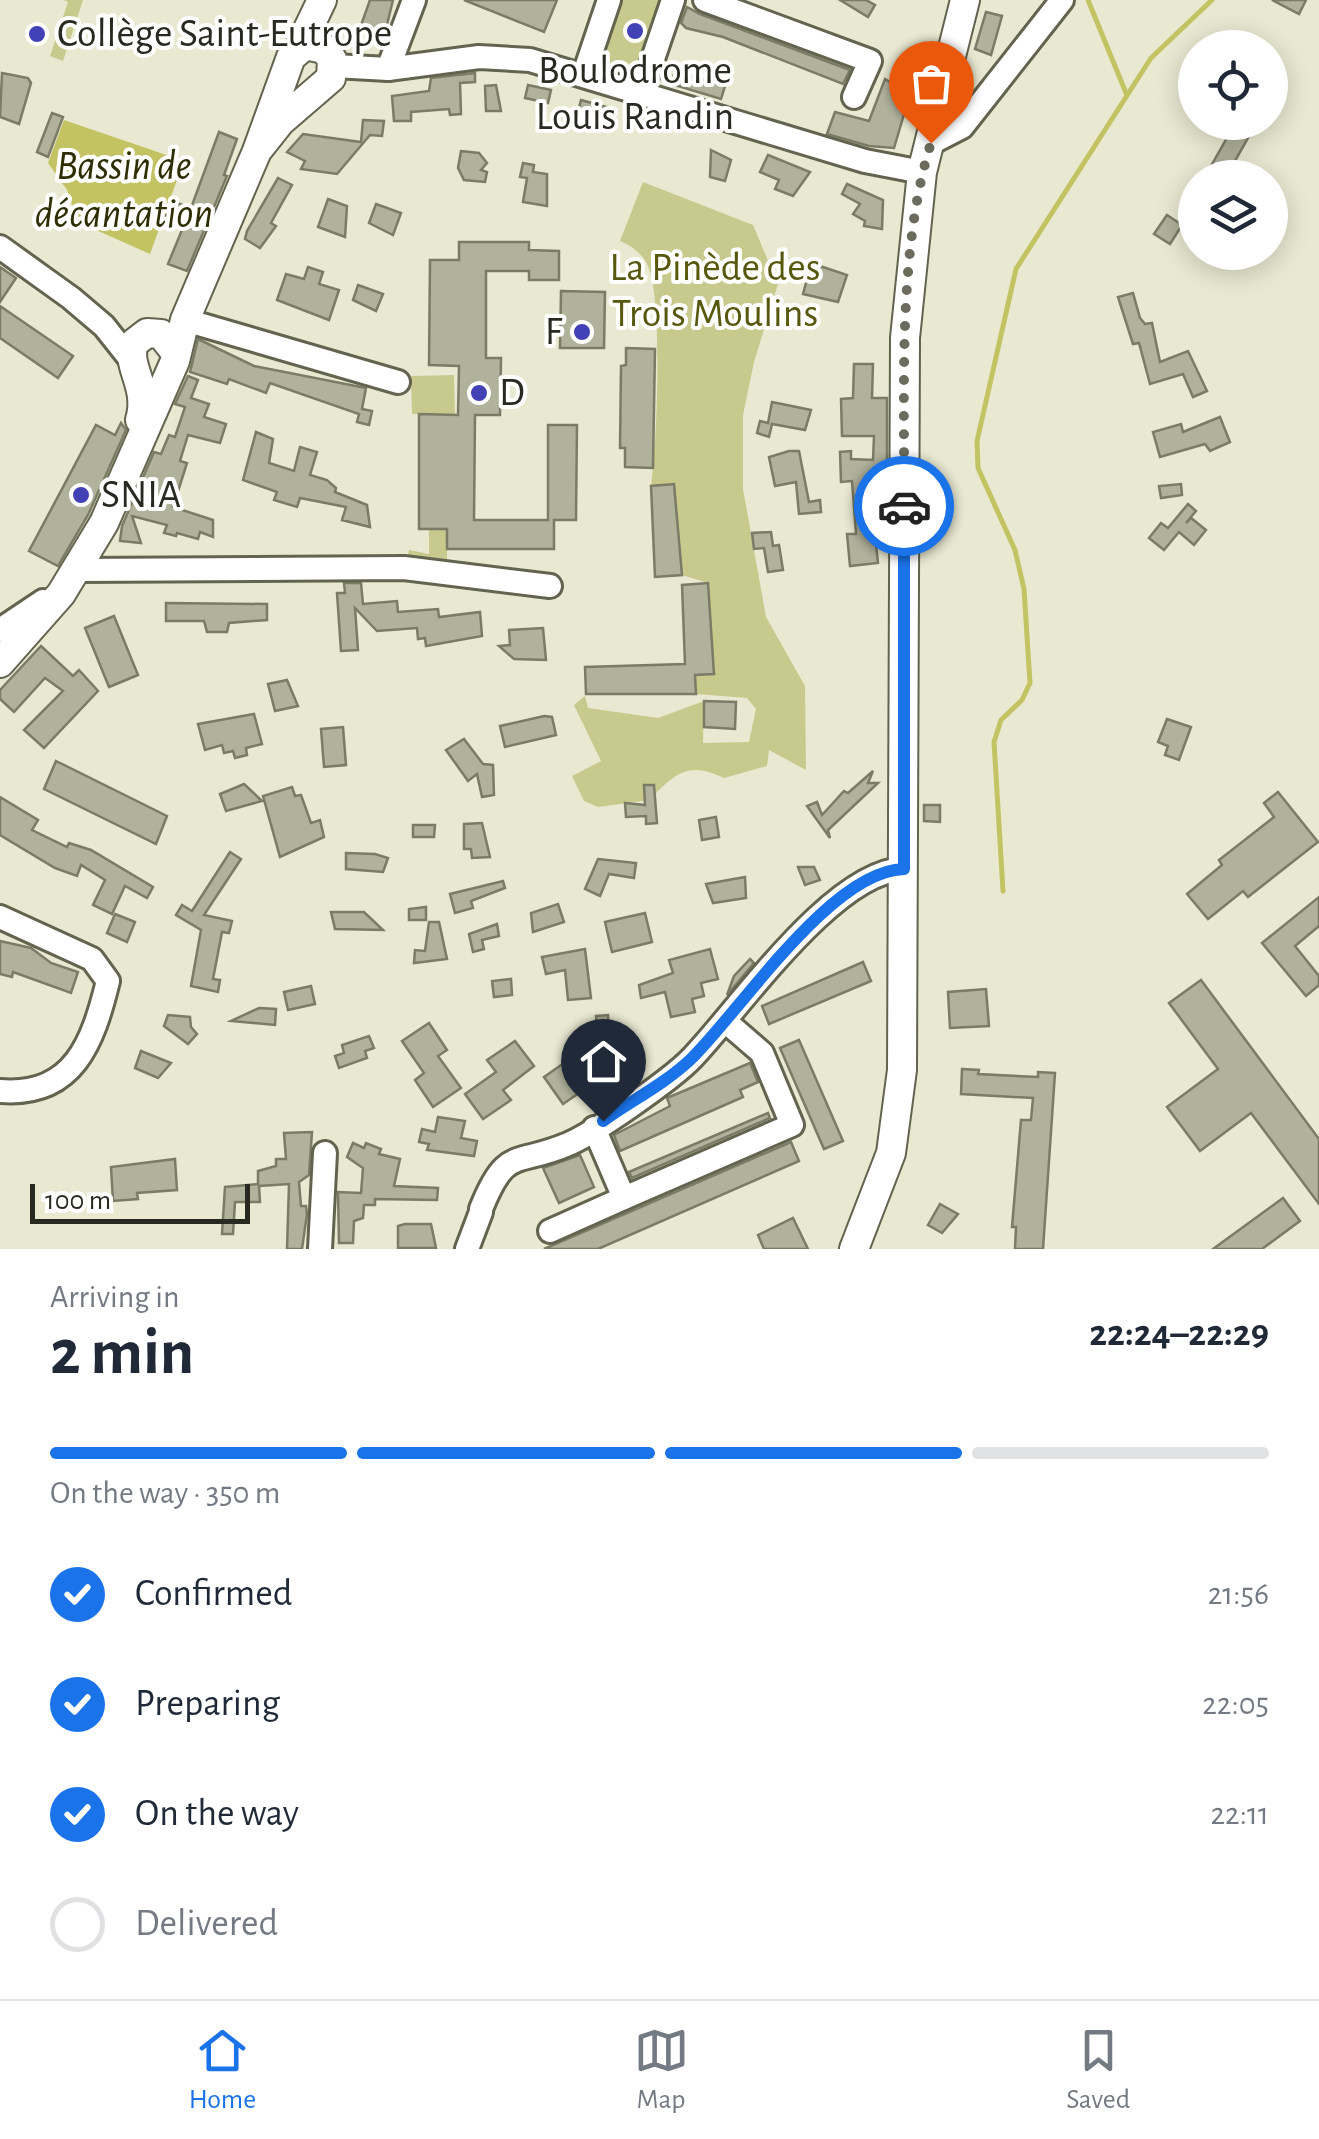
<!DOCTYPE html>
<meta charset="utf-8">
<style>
body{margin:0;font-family:"Alegreya Sans",sans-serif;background:#f2f2f3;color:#1f2937;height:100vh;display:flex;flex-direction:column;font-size:38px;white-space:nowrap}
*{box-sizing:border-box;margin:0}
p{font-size:32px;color:#747a83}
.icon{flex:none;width:55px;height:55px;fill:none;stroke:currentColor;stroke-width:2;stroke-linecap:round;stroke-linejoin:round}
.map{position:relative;height:1249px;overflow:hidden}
.sheet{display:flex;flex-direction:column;background:#fff;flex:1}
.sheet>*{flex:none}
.controls{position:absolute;left:1178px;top:30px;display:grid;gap:20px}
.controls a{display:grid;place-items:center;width:110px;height:110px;border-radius:50%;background:#fff;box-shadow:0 5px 25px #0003;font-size:50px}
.scale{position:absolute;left:30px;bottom:25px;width:220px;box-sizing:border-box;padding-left:10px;border:5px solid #282920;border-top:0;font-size:28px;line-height:35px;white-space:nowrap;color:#282920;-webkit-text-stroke:8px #fff;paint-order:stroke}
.pin{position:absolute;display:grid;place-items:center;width:85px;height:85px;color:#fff;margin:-102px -42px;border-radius:50% 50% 50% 0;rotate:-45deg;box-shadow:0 0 10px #0007}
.pin .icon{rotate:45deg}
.courier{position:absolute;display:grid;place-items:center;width:100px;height:100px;margin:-50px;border:8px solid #1a73e8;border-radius:50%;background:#fff;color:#222;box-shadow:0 2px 12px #0007}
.overview em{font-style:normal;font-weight:600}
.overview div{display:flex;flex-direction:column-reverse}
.overview{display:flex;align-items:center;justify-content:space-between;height:170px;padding:0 50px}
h1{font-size:65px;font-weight:600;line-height:75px}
.bar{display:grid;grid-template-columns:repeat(4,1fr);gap:15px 10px;align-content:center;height:120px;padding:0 50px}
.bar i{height:12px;border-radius:8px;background:#e0e1e3}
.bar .selected{background:#1a73e8}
.bar p{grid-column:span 4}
ol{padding:0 50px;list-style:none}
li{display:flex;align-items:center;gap:30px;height:110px}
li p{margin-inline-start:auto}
li .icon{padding:10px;border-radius:50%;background:#1a73e8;color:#fff;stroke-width:4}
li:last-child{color:#747a83}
li i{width:55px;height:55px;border:5px solid #e0e1e3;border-radius:50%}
.dock{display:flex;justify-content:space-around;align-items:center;height:140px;border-top:2px solid #e0e1e3;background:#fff;font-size:28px;color:#747a83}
.dock a{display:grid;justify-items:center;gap:5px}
.dock .selected{color:#1a73e8}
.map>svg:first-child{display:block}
.green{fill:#c8c98d}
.water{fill:#c3c363}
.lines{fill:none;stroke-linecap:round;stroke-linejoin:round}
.stream{stroke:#c3c363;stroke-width:5}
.building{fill:#b1b29c;stroke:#7b7c66;stroke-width:2.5}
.minor-casing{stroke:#63644f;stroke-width:28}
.major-casing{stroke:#63644f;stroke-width:32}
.minor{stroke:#fff;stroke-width:22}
.major{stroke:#fff;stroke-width:28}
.done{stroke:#6c6c5e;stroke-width:10;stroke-dasharray:0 18}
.route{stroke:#1a73e8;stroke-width:12}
.poi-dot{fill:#4341b6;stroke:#fff;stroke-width:4}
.labels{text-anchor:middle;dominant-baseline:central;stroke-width:8;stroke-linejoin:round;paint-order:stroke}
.poi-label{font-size:40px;fill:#282920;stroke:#fff;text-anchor:start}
.park-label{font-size:40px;fill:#58570e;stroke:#fff}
.water-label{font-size:42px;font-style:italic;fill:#2e2e03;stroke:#fff}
</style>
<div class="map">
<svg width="1319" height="1249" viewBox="0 0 1319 1249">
<rect width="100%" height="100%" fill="#e9e9d2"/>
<!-- green -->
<g class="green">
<polygon points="63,0 83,0 63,61 50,56 68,2"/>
<polygon points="622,0 671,0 642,78 599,62"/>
<path d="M 643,182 L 753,225 L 778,284 L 754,362 L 743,415 L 743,489 L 766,617 L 805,686 L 806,770 L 769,750 L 767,766 L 724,778 C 685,759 673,777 649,800 L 598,807 L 584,801 L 572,776 L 601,761 L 574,705 L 585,696 L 588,708 L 658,718 L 704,701 L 703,743 L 749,742 L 756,709 L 747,698 L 696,694 L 695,675 L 713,674 L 708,583 L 682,575 L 674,484 L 651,486 C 657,446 663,300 648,266 C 642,253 633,247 620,241 Z"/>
<polygon points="454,375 455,415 412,414 411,376"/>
<polygon points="429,529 447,529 447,563 408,555 409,550 429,554"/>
</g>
<!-- water -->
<polygon class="water" points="64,120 184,161 150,254 78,222 67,190 48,163"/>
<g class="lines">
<!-- stream -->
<g class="stream">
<polyline points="1088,0 1126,93"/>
<polyline points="1003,891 994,742 1001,720 1022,700 1030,683 1024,589 1015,550 978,468 977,441 1016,269 1151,58 1212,0"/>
</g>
</g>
<!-- building -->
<g class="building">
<polygon points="370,0 393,0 384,37 360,28"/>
<polygon points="464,0 557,0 544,32"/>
<polygon points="840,0 866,0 875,5 868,17"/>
<polygon points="1272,0 1306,0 1299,14"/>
<polygon points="687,7 700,14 850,70 843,84 723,37 686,28 681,23"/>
<polygon points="986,12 1002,16 991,55 975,49"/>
<polygon points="675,71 725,86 721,99 671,84"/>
<polygon points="2,73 28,78 31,83 19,124 0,117"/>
<polygon points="475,73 475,82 460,83 461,114 450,115 449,109 411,112 411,121 394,121 392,96 429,91 431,78"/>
<polygon points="885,79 910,94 894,148 869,146 827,134 835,112 869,121"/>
<polygon points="496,85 501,111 486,111 485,86"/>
<polygon points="528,85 551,90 548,103 525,98"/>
<polygon points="581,100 610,108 606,126 576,119"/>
<polygon points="52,113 63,117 48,157 37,152"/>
<polygon points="363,120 384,121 382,136 370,135 337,174 301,169 305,161 287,152 303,134 361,142"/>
<polygon points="1236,122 1257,122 1227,175 1211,166"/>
<polygon points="219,132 237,139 224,175 227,176 187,271 168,264 184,225 165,218 172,201 191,208"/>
<polygon points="711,150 731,160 725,181 710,177"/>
<polygon points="461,151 479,153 487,163 481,170 487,172 485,182 464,180 458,168"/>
<polygon points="768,155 810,172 793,196 775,189 779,180 760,172"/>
<polygon points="523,163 534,165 533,172 547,174 547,206 523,202 527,178 520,177"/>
<polygon points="278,178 292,185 271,223 276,226 260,248 245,239 247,231"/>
<polygon points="847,184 883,200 882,229 864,226 865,221 853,214 860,204 842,194"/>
<polygon points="328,199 347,206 345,237 318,227"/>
<polygon points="376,204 401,213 393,235 369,223"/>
<polygon points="1167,215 1182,225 1170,244 1154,234"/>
<polygon points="459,242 529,242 529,250 559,251 559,280 529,280 529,271 486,271 486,358 501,358 500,415 475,415 474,520 548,520 548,425 577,425 576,520 554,520 554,549 447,549 447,529 419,529 419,414 458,415 459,366 429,365 430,260 459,260"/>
<polygon points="820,266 847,275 838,302 803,294 809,272 817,275"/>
<polygon points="0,267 16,278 0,302"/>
<polygon points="308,267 323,272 319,284 339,290 329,320 277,300 286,274 304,279"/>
<polygon points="358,285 383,294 376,311 353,300"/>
<polygon points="561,291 605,292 604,348 560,348"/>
<polygon points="1133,293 1140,318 1145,324 1152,323 1160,362 1188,351 1207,391 1193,397 1183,374 1150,384 1139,343 1133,344 1118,297"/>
<polygon points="0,306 73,356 58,378 0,338"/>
<polygon points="198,339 254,366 366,388 362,409 372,411 369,425 357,422 359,414 270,383 266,393 229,379 227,384 190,372"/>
<polygon points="626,348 655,349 653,468 625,467 625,448 620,448 621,366 626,365"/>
<polygon points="854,364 873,364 872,398 887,398 887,524 874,525 878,563 850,566 847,534 856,534 852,481 841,482 840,452 851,451 851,459 873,460 874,436 842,436 841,399 853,398"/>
<polygon points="188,376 198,380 191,398 209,404 204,417 226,424 220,443 188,435 180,461 187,463 173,507 213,520 213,537 200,532 198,539 177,533 176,536 164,533 167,525 132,516 141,543 120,541 122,526 154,452 161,454 169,435 175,437 185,407 175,404"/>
<polygon points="772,402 811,410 805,430 772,424 769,437 757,433 760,421 768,423"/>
<polygon points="1220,417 1230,442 1210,451 1205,444 1160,457 1153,432 1181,424 1183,432"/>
<polygon points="121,423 126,430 88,515 58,566 29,551 96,425 115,435"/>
<polygon points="256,432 273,439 269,463 294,471 300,447 317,452 310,475 327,480 336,488 335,492 367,505 370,527 342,520 346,507 300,498 297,507 274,500 277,492 243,480"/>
<polygon points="789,451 799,451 809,502 820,500 821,512 799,514 796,482 775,486 769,457"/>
<polygon points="674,484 682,575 655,577 651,486"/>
<polygon points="1181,484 1182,495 1161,498 1159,486"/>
<polygon points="1188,504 1196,511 1186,523 1191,518 1206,530 1194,545 1179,532 1164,550 1149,538 1161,523 1168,528"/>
<polygon points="771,532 773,546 779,545 783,570 768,572 764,548 754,549 752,533"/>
<polygon points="344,583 361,583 363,604 397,601 398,612 438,609 439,617 480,612 482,636 426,646 425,638 418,639 417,628 377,631 355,608 358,650 341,651 337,593 345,593"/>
<polygon points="708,583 714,674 695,675 696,694 586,694 585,667 685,664 682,585"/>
<polygon points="166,603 267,604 267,620 229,623 227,632 207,632 204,621 166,621"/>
<polygon points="114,616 138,675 109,687 85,628"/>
<polygon points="543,628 546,660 514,659 499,646 510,645 509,630"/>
<polygon points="41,646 73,676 79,670 98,691 44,748 24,730 63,691 45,678 14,712 0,699 0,690"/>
<polygon points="287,680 298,706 275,711 268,684"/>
<polygon points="704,701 736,702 735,729 704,727"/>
<polygon points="254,714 262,744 246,748 247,755 235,758 233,751 224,753 222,745 205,750 198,724"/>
<polygon points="544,716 552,717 556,735 505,747 500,726"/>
<polygon points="1167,719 1191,727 1179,760 1165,755 1168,746 1158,742"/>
<polygon points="343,727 346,765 324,767 321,729"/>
<polygon points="464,739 483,764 493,765 494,795 482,797 477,774 468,781 446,750"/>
<polygon points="56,761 167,816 156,844 44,789"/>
<polygon points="873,771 868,783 878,783 828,830 830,838 807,806 817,802 822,815 844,791 848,793"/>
<polygon points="244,784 262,801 226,811 220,794"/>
<polygon points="644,785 654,785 657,823 646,824 646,816 626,817 625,803 645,805"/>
<polygon points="292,787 295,796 301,795 311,823 320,820 324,837 280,857 263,796"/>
<polygon points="1278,792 1318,842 1248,897 1243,891 1208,919 1187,894 1222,865 1219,860 1274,817 1264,803"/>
<polygon points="0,797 38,820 32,830 67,847 69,843 91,850 153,887 147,898 125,886 112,914 93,905 105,880 81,865 77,876 55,868 0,835"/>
<polygon points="924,805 940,805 940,822 924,821"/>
<polygon points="716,817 719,837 702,840 699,820"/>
<polygon points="482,823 490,857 472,858 471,849 464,849 464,824"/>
<polygon points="413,825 435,825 434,837 413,837"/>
<polygon points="230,852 241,859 204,915 232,921 229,933 222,932 213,979 220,980 218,992 191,986 201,930 176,915 182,905 192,911"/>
<polygon points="346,853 375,854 388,858 383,872 346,869"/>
<polygon points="598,859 636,863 634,878 609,874 600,896 585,889"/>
<polygon points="798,867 814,867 820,880 805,885"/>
<polygon points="745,877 746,898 713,903 706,884"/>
<polygon points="503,881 505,888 471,901 473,908 455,913 450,894"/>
<polygon points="1319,897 1319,926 1295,946 1319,976 1319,985 1306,996 1262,943"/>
<polygon points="558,904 564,922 533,932 531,913"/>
<polygon points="426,907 426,920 409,920 409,909"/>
<polygon points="331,912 364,912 383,930 335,929"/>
<polygon points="645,913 652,942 612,952 605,922"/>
<polygon points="115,914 135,922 127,942 107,933"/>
<polygon points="429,922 439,922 447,959 414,963 415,950 425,951"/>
<polygon points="497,924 499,936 482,940 484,949 473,952 469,934"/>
<polygon points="0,941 31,948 51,963 78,972 71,993 13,972 12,977 0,974"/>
<polygon points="585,949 591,998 568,1000 565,970 546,974 542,957"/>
<polygon points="710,949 718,979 701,983 704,996 692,999 695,1012 671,1017 665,992 641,998 639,985 673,973 669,960"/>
<polygon points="750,959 754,963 727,995 734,976"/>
<polygon points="863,962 871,981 769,1024 762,1006"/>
<polygon points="511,979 512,995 494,997 492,981"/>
<polygon points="1201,980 1319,1139 1319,1204 1251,1113 1200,1151 1167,1107 1218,1069 1169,1003"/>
<polygon points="311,986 315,1004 288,1010 284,992"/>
<polygon points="986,989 989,1026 950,1028 948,992"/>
<polygon points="259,1008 276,1009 275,1025 231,1021"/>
<polygon points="168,1015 190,1017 191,1027 197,1034 188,1044 164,1026"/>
<polygon points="608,1015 609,1031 598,1032 596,1016"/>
<polygon points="429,1023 447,1050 438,1056 461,1088 433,1107 415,1080 424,1073 402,1041"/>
<polygon points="369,1036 374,1048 365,1051 367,1058 339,1068 335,1056 344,1053 342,1045"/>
<polygon points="799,1040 843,1141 824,1149 780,1048"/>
<polygon points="515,1041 534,1066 503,1090 511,1100 483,1119 465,1094 496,1072 487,1060"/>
<polygon points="610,1046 628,1073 602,1093 595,1082 563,1104 544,1077 571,1058 579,1069"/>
<polygon points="141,1051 171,1063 158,1078 135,1068"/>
<polygon points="750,1063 758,1082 740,1090 743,1097 620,1151 614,1135 670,1106 667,1098"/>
<polygon points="962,1069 979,1070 978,1074 1038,1077 1038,1072 1055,1073 1043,1249 1015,1249 1016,1227 1012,1227 1021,1120 1031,1120 1033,1098 961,1094"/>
<polygon points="768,1113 770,1118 632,1178 629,1172"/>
<polygon points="438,1117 465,1121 461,1138 477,1141 474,1156 427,1150 429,1144 419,1142 422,1129 435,1132"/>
<polygon points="312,1132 309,1175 299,1182 301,1206 306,1206 307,1214 302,1249 287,1249 289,1184 259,1186 260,1202 235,1202 233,1234 222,1234 225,1187 258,1184 258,1171 276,1166 276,1159 286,1159 284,1133"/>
<polygon points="791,1142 799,1161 598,1249 544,1249"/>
<polygon points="353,1143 364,1148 366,1143 381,1149 379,1154 400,1159 394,1186 438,1188 437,1200 375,1199 375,1205 364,1205 363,1218 354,1221 353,1243 339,1243 338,1192 361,1193 363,1168 347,1157"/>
<polygon points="580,1155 594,1187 559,1203 543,1168"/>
<polygon points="175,1159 177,1190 137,1193 138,1199 113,1201 111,1167"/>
<polygon points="1283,1198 1300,1221 1262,1249 1213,1249"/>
<polygon points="940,1204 958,1214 942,1233 928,1225"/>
<polygon points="793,1218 808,1249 764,1249 758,1235"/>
<polygon points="405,1224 431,1224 436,1248 398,1248 398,1226"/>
</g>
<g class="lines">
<defs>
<g id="minor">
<polyline points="705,0 870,61 854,97"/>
<polyline points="334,66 388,69 479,57 530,60 865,161 922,172"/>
<polyline points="388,69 414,0"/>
<polyline points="584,74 609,0"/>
<polyline points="641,94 673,0"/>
<polyline points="931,143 962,127 1062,0"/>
<polyline points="0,247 71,298 104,326 131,360"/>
<polyline points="185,320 398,382"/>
<polyline points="78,570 404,568 550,586"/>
<polyline points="0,630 43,601"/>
<path d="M 0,917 L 92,959 L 108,981 C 93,1042 74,1097 0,1091"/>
<polyline points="594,1128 624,1198 792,1125 762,1053 725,1021"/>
<path d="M 481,1209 C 506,1146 516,1166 566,1145 C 592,1135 672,1079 692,1058 C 740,1008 833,871 904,869"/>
<polyline points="550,1231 624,1198"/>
<polyline points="320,1249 325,1153"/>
<polyline points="467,1249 481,1212"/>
</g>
<g id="major">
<polyline points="299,48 322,0"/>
<path d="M 140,420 C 150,386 125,366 134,343 L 147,333 L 161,334 L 176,353"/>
<polyline points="0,663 61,594 104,523 175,361 185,320 257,151 291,57 305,45 324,49 332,59 331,78 280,122 257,151"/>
<polyline points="854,1249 891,1153 902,1070 905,338 922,172 965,0"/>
</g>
</defs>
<!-- minor casing -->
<use href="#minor" class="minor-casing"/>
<!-- major casing -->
<use href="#major" class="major-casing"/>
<!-- minor -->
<use href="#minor" class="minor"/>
<!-- major -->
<use href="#major" class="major"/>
</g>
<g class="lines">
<!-- done -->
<path class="done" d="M 904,506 C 905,393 897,251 931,143"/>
<!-- route -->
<path class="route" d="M 603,1121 C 631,1101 666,1083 691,1059 C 742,1009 831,871 904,869 L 904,506"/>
</g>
<!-- markers -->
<g class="poi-dot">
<circle cx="635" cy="31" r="10"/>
<circle cx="37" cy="34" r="10"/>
<circle cx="582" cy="332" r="10"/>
<circle cx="479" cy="393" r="10"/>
<circle cx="81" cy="495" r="10"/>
</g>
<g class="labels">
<!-- poi labels -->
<g class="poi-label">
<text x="57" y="34">Collège Saint-Eutrope</text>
<text x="635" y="71" text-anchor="middle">Boulodrome<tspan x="635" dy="46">Louis Randin</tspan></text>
<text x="562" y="332" text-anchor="end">F</text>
<text x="499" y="393">D</text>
<text x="101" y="495">SNIA</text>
</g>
<!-- park labels -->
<g class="park-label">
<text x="715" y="268">La Pinède des<tspan x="715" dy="46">Trois Moulins</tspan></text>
</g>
<!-- water labels -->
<g class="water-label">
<text x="124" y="166">Bassin de<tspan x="124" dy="48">décantation</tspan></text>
</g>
</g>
</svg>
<div class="controls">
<a><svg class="icon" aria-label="locate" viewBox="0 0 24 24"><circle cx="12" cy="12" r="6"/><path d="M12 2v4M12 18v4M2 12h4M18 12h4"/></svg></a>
<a><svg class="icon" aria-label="layers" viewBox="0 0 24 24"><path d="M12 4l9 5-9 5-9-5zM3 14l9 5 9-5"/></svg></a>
</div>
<div class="scale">100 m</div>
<div class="pin" style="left:931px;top:143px;background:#ea580c"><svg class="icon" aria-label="bag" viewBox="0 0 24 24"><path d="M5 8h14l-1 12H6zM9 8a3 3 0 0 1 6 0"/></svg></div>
<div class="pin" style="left:603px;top:1121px;background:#1f2937"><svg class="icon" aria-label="home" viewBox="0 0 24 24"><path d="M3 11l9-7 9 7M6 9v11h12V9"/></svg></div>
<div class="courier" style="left:904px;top:506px"><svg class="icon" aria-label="car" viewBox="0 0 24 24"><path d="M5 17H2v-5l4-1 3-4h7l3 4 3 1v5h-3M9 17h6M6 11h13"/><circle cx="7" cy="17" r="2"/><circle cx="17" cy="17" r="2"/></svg></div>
</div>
<section class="sheet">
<div class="overview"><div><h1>2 min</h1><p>Arriving in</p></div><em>22:24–22:29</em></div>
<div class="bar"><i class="selected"></i><i class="selected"></i><i class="selected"></i><i></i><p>On the way · 350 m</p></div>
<ol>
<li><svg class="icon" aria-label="check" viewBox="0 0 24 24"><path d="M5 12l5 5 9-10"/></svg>Confirmed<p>21:56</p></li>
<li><svg class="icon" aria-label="check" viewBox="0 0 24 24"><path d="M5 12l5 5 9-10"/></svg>Preparing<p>22:05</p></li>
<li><svg class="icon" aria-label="check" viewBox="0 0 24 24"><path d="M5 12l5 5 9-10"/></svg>On the way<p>22:11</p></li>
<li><i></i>Delivered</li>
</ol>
</section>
<nav class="dock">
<a class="selected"><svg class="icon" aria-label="home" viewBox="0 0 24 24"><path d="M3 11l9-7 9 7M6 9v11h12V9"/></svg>Home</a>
<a><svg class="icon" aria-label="map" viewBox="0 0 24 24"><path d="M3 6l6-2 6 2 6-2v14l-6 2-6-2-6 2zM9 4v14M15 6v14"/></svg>Map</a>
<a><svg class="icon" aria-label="saved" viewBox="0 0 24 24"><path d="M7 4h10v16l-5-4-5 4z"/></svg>Saved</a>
</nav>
